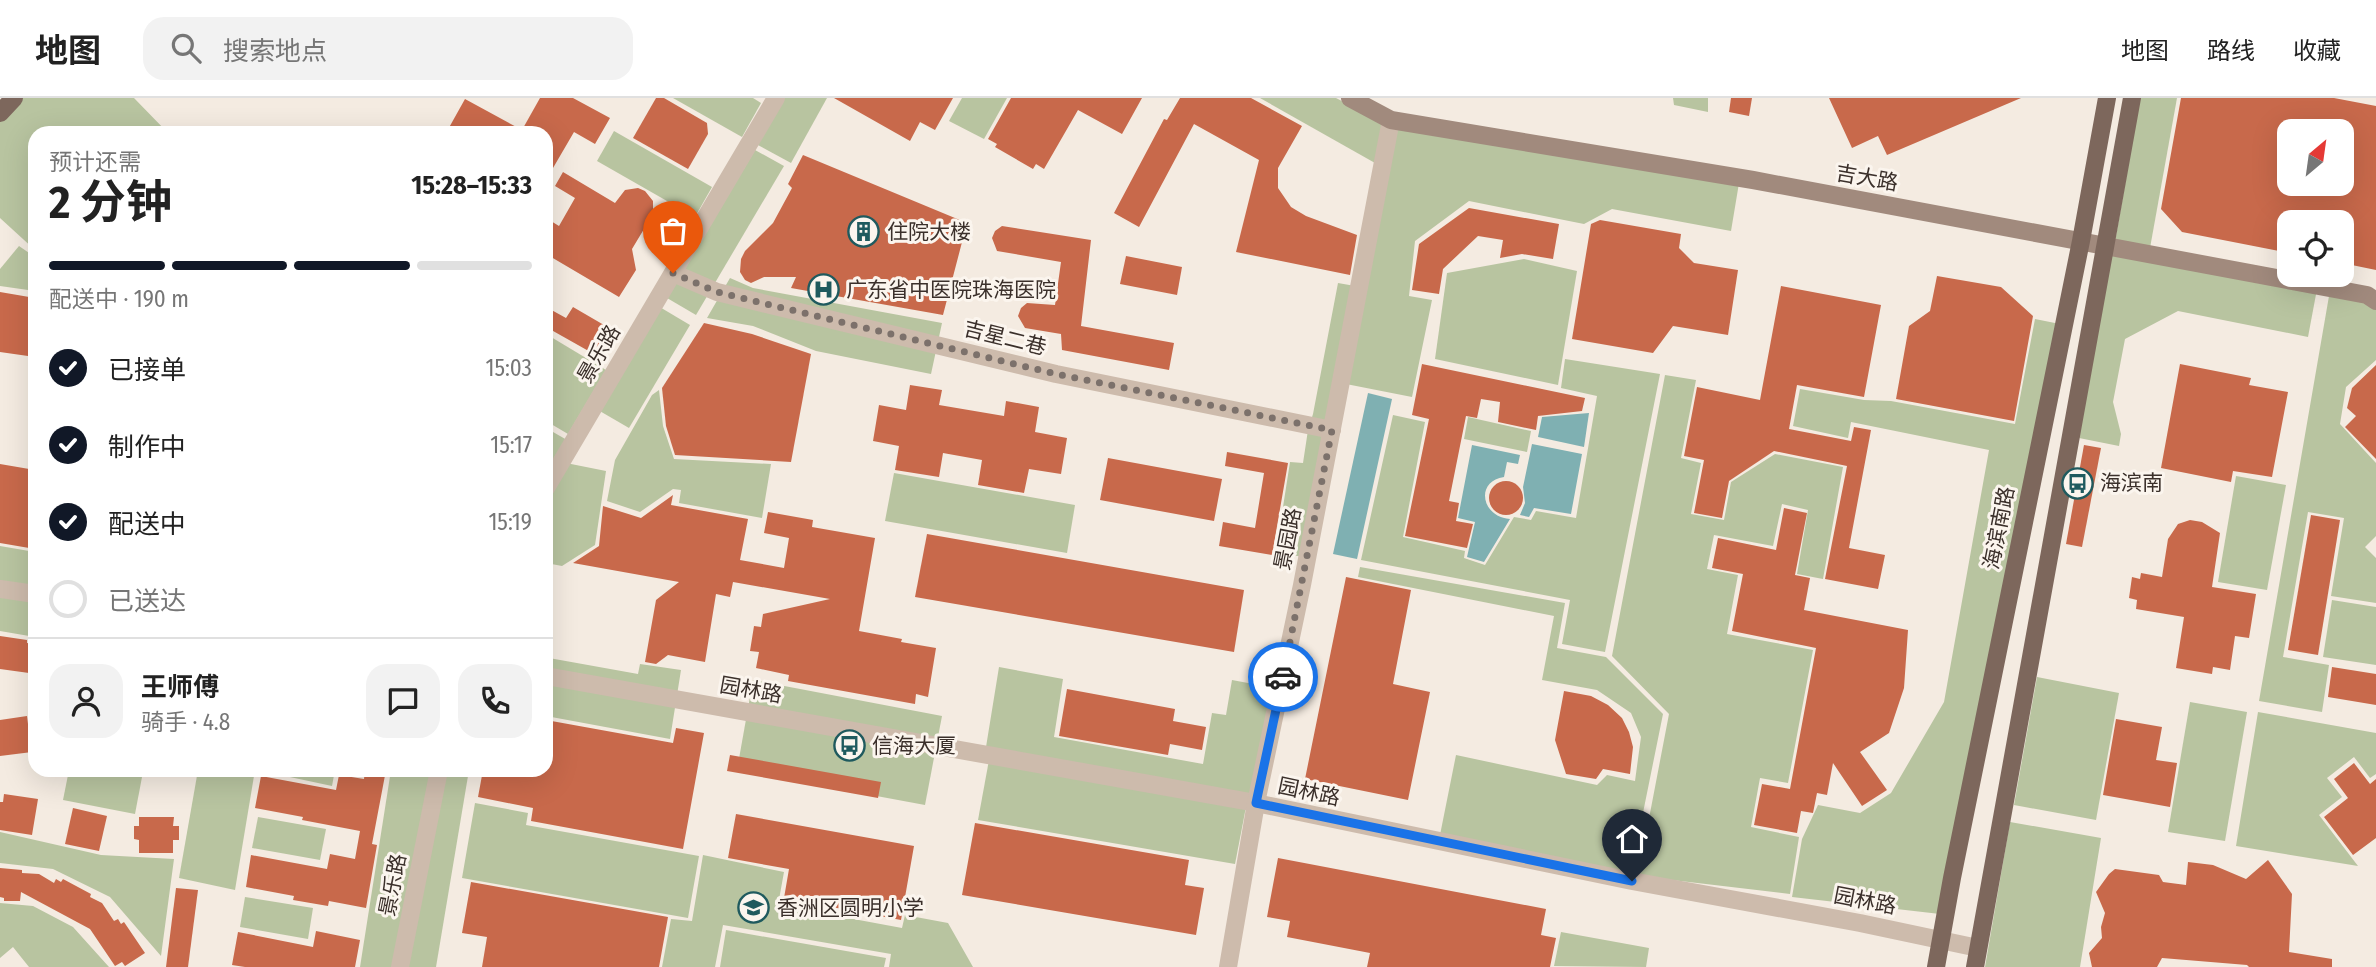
<!DOCTYPE html>
<html lang="zh">
<meta charset="utf-8">
<style>
body{margin:0;font-family:"Fira Sans Condensed","Noto Sans SC",sans-serif;background:#f2f2f2;color:#222;height:100vh;display:flex;flex-direction:column;font-size:26px;white-space:nowrap}
*{box-sizing:border-box;margin:0}
p{font-size:23px;color:#767676}
.icon{flex:none;width:38px;height:38px;fill:none;stroke:currentColor;stroke-width:2;stroke-linecap:round;stroke-linejoin:round}
.map{position:relative;flex:1;overflow:hidden}
.sheet{position:absolute;left:28px;top:28px;width:525px;height:651px;display:flex;flex-direction:column;background:#fff;border-radius:21px;box-shadow:0 7px 28px #0002}
.sheet>*{flex:none}
.needle{width:46px;rotate:29deg}
.fabs{position:absolute;left:2277px;top:21px;display:grid;gap:14px}
.fabs a{display:grid;place-items:center;width:77px;height:77px;border-radius:14px;background:#fff;box-shadow:0 7px 28px #0002;font-size:35px}
.pin{position:absolute;display:grid;place-items:center;width:60px;height:60px;color:#fff;margin:-72px -30px;border-radius:50% 50% 50% 0;rotate:-45deg;box-shadow:0 0 7px #0007}
.pin .icon{rotate:45deg}
.courier{position:absolute;display:grid;place-items:center;width:70px;height:70px;margin:-35px;border:5px solid #1a73e8;border-radius:50%;background:#fff;color:#222;box-shadow:0 2px 9px #0007}
.head em{font-style:normal;font-weight:700}
.head div{display:flex;flex-direction:column-reverse}
.head{display:flex;align-items:center;justify-content:space-between;height:119px;padding:0 21px}
h1{font-size:46px;font-weight:700;line-height:52px}
.bar{display:grid;grid-template-columns:repeat(4,1fr);gap:10px 7px;align-content:center;height:84px;padding:0 21px}
.bar i{height:9px;border-radius:5px;background:#e0e0e0}
.bar .on{background:#111827}
.bar p{grid-column:span 4}
.line{display:flex;align-items:center;gap:18px;padding:0 21px;border-top:2px solid #e0e0e0}
.line div{flex:1}
.round{display:grid;place-items:center;flex:none;width:74px;height:74px;border-radius:21px;background:#f2f2f2}
ol{padding:0 21px;list-style:none}
li{display:flex;align-items:center;gap:21px;height:77px}
li p{margin-inline-start:auto}
li .icon{padding:7px;border-radius:50%;background:#111827;color:#fff;stroke-width:4}
li:last-child{color:#767676}
li i{width:38px;height:38px;border:4px solid #e0e0e0;border-radius:50%}
header{display:flex;align-items:center;gap:42px;box-sizing:border-box;height:98px;padding:0 35px;background:#fff;border-bottom:2px solid #e0e0e0}
header strong{font-size:33px}
nav{display:flex;gap:38px;margin-inline-start:auto;font-size:24px}
.search{width:490px;height:63px;background:#f2f2f2;display:flex;align-items:center;gap:18px;box-sizing:border-box;padding:0 24px;border-radius:21px;color:#767676;font-size:26px}
.map>svg:first-child{display:block}
.green{fill:#b8c4a0}
.water{fill:#7fb0b2}
.building{fill:#c8694b;fill-rule:evenodd}
.lines{fill:none;stroke-linecap:round;stroke-linejoin:round}
.street{stroke:#cdbbac;stroke-width:18}
.secondary{stroke:#a18a7d;stroke-width:18}
.primary{stroke:#7d675c;stroke-width:18}
.done{stroke:#7c716b;stroke-width:7;stroke-dasharray:0 12.6}
.route{stroke:#1a73e8;stroke-width:9}
.labels{text-anchor:middle;dominant-baseline:central;stroke-width:6;stroke-linejoin:round;paint-order:stroke}
.street-label{font-size:21px;fill:#3b302b;stroke:#fbf5ee}
.poi-label{font-size:21px;fill:#3b302b;stroke:#fbf5ee;text-anchor:start}
</style>
<header>
<strong>地图</strong>
<div class="search"><svg class="icon" aria-label="search" viewBox="0 0 24 24"><circle cx="10" cy="10" r="6"/><path d="M15 15l6 6"/></svg>搜索地点</div>
<nav><a>地图</a><a>路线</a><a>收藏</a></nav>
</header>
<div class="map">
<svg width="2376" height="869" viewBox="0 0 2376 869">
<rect width="100%" height="100%" fill="#f4ebe1"/>
<!-- green -->
<g class="green">
<polygon points="14,0 134,0 168,35 35,35 35,152 0,120 0,15"/>
<polygon points="673,0 753,0 761,5 742,39"/>
<polygon points="782,0 827,0 791,65 756,46"/>
<polygon points="962,0 1007,0 984,41 949,23"/>
<polygon points="1260,0 1336,0 1384,25 1375,65"/>
<polygon points="1673,0 1708,0 1708,14 1674,7"/>
<polygon points="2140,0 2177,0 2150,150 2115,144"/>
<polygon points="1395,28 1739,85 1731,133 1612,111 1584,126 1469,103 1415,143 1409,198 1432,202 1412,299 1346,286"/>
<polygon points="614,33 712,89 695,119 597,63"/>
<polygon points="755,52 784,68 696,217 667,200"/>
<polygon points="19,148 35,159 35,193 0,188 0,171"/>
<polygon points="2108,153 2317,191 2308,239 2178,213 2125,241 2113,304 2121,336 2119,348 2074,339"/>
<polygon points="1524,161 1577,173 1558,287 1435,261 1447,175"/>
<polygon points="730,180 753,190 942,225 931,276 816,253 753,228 707,220"/>
<polygon points="1338,185 1355,188 1303,459 1276,454 1290,364 1303,365 1308,332 1313,316"/>
<polygon points="2329,198 2366,204 2376,211 2376,262 2346,289 2340,326 2376,365 2376,438 2365,449 2376,460 2376,505 2331,498 2344,420 2308,414 2283,559 2329,567 2322,614 2259,603"/>
<polygon points="658,208 690,227 629,330 598,312"/>
<polygon points="2035,221 2060,226 1940,816 1792,799 1802,741 1818,707 1860,715 1891,695 1944,604 1989,352 1851,324 1848,340 1793,328 1800,291 1864,302 1891,303 2015,326"/>
<polygon points="546,236 606,272 568,336 546,323"/>
<polygon points="1565,261 1660,276 1605,554 1562,546 1570,502 1361,462 1393,317 1425,324 1403,439 1465,453 1464,460 1485,467 1514,419 1531,422 1536,413 1576,420 1597,298 1561,290"/>
<polygon points="1665,277 1696,282 1681,360 1701,365 1691,416 1724,422 1731,384 1775,356 1843,369 1823,481 1797,476 1808,412 1782,406 1773,448 1714,437 1707,471 1738,477 1727,536 1813,552 1788,685 1760,680 1751,729 1799,739 1790,796 1638,778 1669,616 1612,558"/>
<polygon points="659,292 663,328 674,361 771,366 762,420 679,405 681,392 673,391 640,414 607,403 615,362 652,297"/>
<polygon points="1468,319 1531,333 1527,354 1464,341"/>
<polygon points="546,330 567,342 546,378"/>
<polygon points="566,365 606,373 595,447 562,468 546,465 546,399"/>
<polygon points="894,375 1075,407 1067,455 885,423"/>
<polygon points="2236,378 2286,387 2267,492 2218,484"/>
<polygon points="0,448 35,454 35,539 0,533"/>
<polygon points="1360,469 1565,505 1557,550 1606,559 1663,616 1630,779 1440,737 1456,657 1597,687 1607,677 1635,683 1641,639 1631,615 1597,592 1542,582 1554,518 1358,479"/>
<polygon points="2332,502 2376,509 2376,567 2323,559"/>
<polygon points="546,556 549,560 638,576 640,566 681,572 670,641 546,618"/>
<polygon points="999,569 1063,581 1054,639 1203,666 1212,615 1226,617 1232,582 1275,590 1252,702 986,649"/>
<polygon points="2037,579 2119,595 2096,722 2014,707"/>
<polygon points="753,582 942,618 925,707 737,672"/>
<polygon points="2190,604 2247,614 2225,743 2168,734"/>
<polygon points="2258,614 2376,635 2376,676 2370,680 2354,659 2327,680 2342,699 2319,717 2358,768 2236,748"/>
<polygon points="989,662 1246,709 1235,766 978,722"/>
<polygon points="69,672 104,672 142,679 135,716 63,702"/>
<polygon points="198,672 255,672 235,792 179,780"/>
<polygon points="257,672 335,672 332,688"/>
<polygon points="391,672 437,672 400,869 360,869"/>
<polygon points="444,672 469,672 436,869 406,869"/>
<polygon points="475,705 528,715 526,727 699,758 688,820 462,780"/>
<polygon points="258,719 326,731 320,762 252,750"/>
<polygon points="2010,724 2101,740 2080,869 1985,869"/>
<polygon points="0,734 101,757 174,761 161,858 110,799 53,771 0,765"/>
<polygon points="703,757 784,774 778,807 902,830 905,817 948,825 973,869 889,869 891,856 723,827 715,869 662,869 671,821 692,823"/>
<polygon points="245,799 313,810 308,841 240,829"/>
<polygon points="0,805 33,808 73,829 109,869 29,869 13,849 0,860"/>
<polygon points="726,832 886,860 884,869 720,869"/>
<polygon points="1561,834 1649,850 1646,869 1554,868"/>
</g>
<!-- water -->
<g class="water">
<polygon points="1368,295 1392,301 1357,461 1333,456"/>
<polygon points="1589,315 1584,349 1538,339 1542,319"/>
<polygon points="1532,346 1582,356 1571,416 1534,410 1529,419 1520,417 1525,405 1523,389"/>
<path d="M 1472,347 L 1520,357 L 1518,366 L 1507,364 L 1504,379 C 1475,383 1481,419 1510,421 L 1484,464 L 1467,459 L 1475,424 L 1458,420 Z"/>
</g>
<!-- building -->
<g class="building">
<polygon points="540,0 573,0 610,20 595,46 574,34 546,82 546,35 446,35 465,1 522,32"/>
<polygon points="656,0 664,0 707,25 708,36 688,71 633,40"/>
<polygon points="834,0 953,0 935,32 920,24 910,43"/>
<polygon points="1011,0 1142,0 1122,36 1078,12 1044,71 1036,66 1033,71 995,49 997,46 988,41"/>
<polygon points="1180,0 1251,0 1302,28 1278,70 1278,90 1291,109 1306,118 1357,137 1350,177 1236,154 1259,62 1194,26 1139,129 1114,115 1164,21 1167,22"/>
<polygon points="1731,0 1752,0 1749,18 1729,14"/>
<polygon points="1829,0 2021,0 1887,57 1878,38 1852,50"/>
<path d="M 2181,0 L 2334,0 L 2376,8 L 2376,172 L 2342,165 L 2342,124 L 2289,124 L 2289,155 L 2182,134 L 2161,111 ZM 2289,33 L 2342,33 L 2342,86 L 2289,86 Z"/>
<polygon points="803,57 967,125 943,217 791,190 796,179 764,179 751,185 745,182 740,174 741,161 745,153 773,125 792,90 788,86"/>
<polygon points="563,74 615,105 625,92 638,90 645,93 653,103 653,116 632,151 636,172 619,199 546,156 546,120 559,128 575,100 555,88"/>
<polygon points="1469,110 1559,126 1553,161 1522,156 1500,160 1503,142 1478,138 1443,171 1439,196 1412,192 1419,146"/>
<polygon points="1600,122 1681,136 1679,150 1694,165 1738,172 1728,237 1673,228 1653,255 1572,241 1591,126"/>
<polygon points="1002,128 1091,142 1081,228 1174,245 1169,272 1062,252 1061,236 1025,230 1018,218 1021,210 1027,205 1055,207 1061,164 997,153 992,140 995,133"/>
<polygon points="1126,158 1182,169 1177,197 1120,186"/>
<polygon points="1937,178 2001,189 2033,218 2014,323 1896,301 1909,228 1930,213"/>
<polygon points="1781,188 1881,207 1864,299 1797,287 1789,331 1851,343 1854,329 1871,332 1849,450 1885,457 1878,491 1825,481 1847,368 1774,353 1729,383 1722,420 1694,415 1704,362 1684,358 1697,289 1760,302"/>
<polygon points="0,194 35,200 35,259 0,254"/>
<polygon points="546,209 566,220 573,209 616,234 601,260 546,229"/>
<polygon points="704,225 752,236 811,256 791,364 675,357 666,328 662,290"/>
<polygon points="1422,266 1585,300 1582,313 1538,318 1536,332 1498,324 1500,304 1481,301 1477,320 1466,318 1449,403 1459,405 1456,423 1473,426 1467,450 1405,438 1429,321 1412,317"/>
<polygon points="2180,266 2251,280 2249,287 2288,294 2272,379 2233,373 2231,384 2161,370"/>
<polygon points="2376,267 2376,361 2345,329 2356,318 2347,310 2352,290"/>
<polygon points="910,287 942,292 939,307 1004,318 1006,303 1039,309 1035,334 1067,340 1061,376 1029,371 1024,395 978,387 982,362 943,355 939,379 895,372 899,348 873,343 879,307 906,312"/>
<polygon points="2084,347 2101,350 2082,449 2066,446"/>
<polygon points="1227,354 1288,365 1272,457 1219,448 1223,424 1255,430 1264,375 1225,368"/>
<polygon points="1108,360 1222,381 1214,423 1100,402"/>
<polygon points="0,366 35,372 35,451 0,445"/>
<circle cx="1506" cy="400" r="17"/>
<polygon points="673,397 671,407 748,421 740,462 784,470 789,440 764,435 768,414 813,422 812,429 875,440 859,533 902,541 901,544 936,550 928,599 916,596 915,606 788,583 789,577 756,570 759,554 750,553 754,528 761,529 763,516 830,501 733,484 730,499 716,496 705,564 668,557 656,566 645,564 656,502 679,484 573,465 599,448 603,408 641,420"/>
<polygon points="1784,410 1807,415 1795,477 1810,480 1804,512 1908,532 1904,590 1889,635 1860,654 1887,692 1862,708 1833,665 1827,697 1817,695 1813,715 1801,713 1797,735 1754,727 1762,686 1790,691 1816,550 1732,533 1743,476 1712,470 1718,440 1776,452"/>
<polygon points="2311,417 2340,422 2318,557 2288,552"/>
<polygon points="2190,422 2202,424 2220,435 2212,489 2256,496 2249,540 2235,538 2230,572 2213,569 2212,576 2176,570 2184,519 2136,511 2137,502 2129,500 2132,479 2140,481 2141,475 2162,479 2168,441 2178,426"/>
<polygon points="927,436 1244,492 1234,554 915,499"/>
<polygon points="1346,479 1411,492 1393,586 1430,594 1408,702 1305,681"/>
<polygon points="0,538 27,542 27,545 34,546 35,568 30,568 29,575 0,571"/>
<polygon points="2332,569 2376,576 2376,607 2328,599"/>
<polygon points="1067,591 1175,611 1173,623 1206,629 1202,652 1170,646 1168,657 1059,638"/>
<polygon points="1564,593 1591,598 1608,607 1622,620 1629,634 1633,649 1630,676 1603,671 1596,681 1566,676 1555,642"/>
<polygon points="27,618 28,626 35,626 35,639 30,640 32,654 0,658 0,622"/>
<polygon points="2116,621 2162,629 2156,662 2177,665 2170,709 2103,697"/>
<polygon points="546,622 673,645 676,630 704,635 683,751 531,723 533,710 478,699 483,672 546,672"/>
<polygon points="730,657 881,684 878,700 727,673"/>
<polygon points="2354,665 2370,686 2376,681 2376,740 2353,757 2324,719 2348,700 2334,681"/>
<polygon points="365,672 386,672 372,746 377,747 366,810 329,803 328,808 293,802 294,798 246,789 251,757 327,771 330,756 355,761 360,733 302,722 303,719 255,710 261,678 336,692 339,677 364,681"/>
<polygon points="4,696 38,701 32,737 0,732 0,704 3,704"/>
<polygon points="73,710 107,718 99,753 65,746"/>
<polygon points="736,716 914,748 901,822 784,800 789,771 728,760"/>
<polygon points="139,719 174,719 173,728 179,728 179,742 173,742 173,755 139,755 139,742 134,741 134,728 139,728"/>
<polygon points="975,725 1189,762 1185,787 1204,790 1196,837 962,797"/>
<polygon points="1278,760 1546,811 1541,837 1556,840 1550,869 1367,869 1370,855 1287,839 1290,823 1267,819"/>
<polygon points="2268,762 2292,796 2289,854 2332,861 2332,869 2249,869 2247,867 2162,860 2157,869 2092,869 2089,855 2102,840 2101,829 2105,815 2096,794 2109,776 2115,771 2159,777 2163,784 2186,787 2188,764 2213,767 2246,781"/>
<polygon points="0,770 22,772 22,775 39,776 54,785 56,781 61,784 63,781 91,796 90,799 102,805 114,823 118,821 121,826 124,824 145,855 125,868 122,864 115,868 90,831 21,794 20,803 4,803 4,800 0,799"/>
<polygon points="471,784 668,819 659,869 482,869 487,839 462,835"/>
<polygon points="176,790 198,792 188,869 166,869"/>
<polygon points="316,833 360,842 355,869 245,869 232,867 238,834 313,849"/>
</g>
<g class="lines">
<!-- street -->
<g class="street">
<polyline points="673,175 717,194 1056,276 1332,332"/>
<polyline points="546,390 776,0"/>
<polyline points="0,491 35,496"/>
<polyline points="546,578 1256,705 1632,783 1860,825 1978,850"/>
<polyline points="400,869 439,672"/>
<polyline points="1228,869 1256,705 1302,487 1391,22"/>
</g>
<!-- secondary -->
<polyline class="secondary" points="1350,0 1391,22 1753,82 2367,197 2376,203"/>
<!-- primary -->
<g class="primary">
<polyline points="0,15 14,0"/>
<polyline points="1936,869 1952,780 2081,143 2107,0"/>
<polyline points="1975,869 2132,0"/>
</g>
</g>
<g class="lines">
<!-- done -->
<polyline class="done" points="673,175 717,194 1056,276 1332,332 1283,579"/>
<!-- route -->
<polyline class="route" points="1283,579 1256,705 1632,783"/>
</g>
<!-- icons -->
<defs>
<symbol id="building-ring" viewBox="-11 -11 22 22"><circle r="9.5" fill="#fbf5ee" stroke="#1f5a5e" stroke-width="1.5"/><path d="M-4-6H4V6H1V3H-1V6H-4ZM-2.5-4.3h1.7v1.8h-1.7ZM.8-4.3h1.7v1.8H.8ZM-2.5-1h1.7V.8h-1.7ZM.8-1h1.7V.8H.8Z" fill="#1f5a5e"/></symbol>
<symbol id="hospital-ring" viewBox="-11 -11 22 22"><circle r="9.5" fill="#fbf5ee" stroke="#1f5a5e" stroke-width="1.5"/><path d="M-5-5h3v3.5h4V-5h3V5h-3V1.5h-4V5h-3Z" fill="#1f5a5e"/></symbol>
<symbol id="bus-ring" viewBox="-11 -11 22 22"><circle r="9.5" fill="#fbf5ee" stroke="#1f5a5e" stroke-width="1.5"/><path d="M-5-6H5V4H4V6H2V4H-2V6H-4V4H-5ZM-3.5-4V0h7V-4ZM-3.5 1.2v1.5H-2V1.2ZM2 1.2v1.5H3.5V1.2Z" fill="#1f5a5e"/></symbol>
<symbol id="school-ring" viewBox="-11 -11 22 22"><circle r="9.5" fill="#fbf5ee" stroke="#1f5a5e" stroke-width="1.5"/><path d="M0-5L7-2L0 1L-7-2ZM-4 1L0 2.5L4 1V4Q0 6-4 4Z" fill="#1f5a5e"/></symbol>
</defs>
<g fill-rule="evenodd">
<use href="#building-ring" x="846" y="116" width="35" height="35"/>
<use href="#hospital-ring" x="806" y="174" width="35" height="35"/>
<use href="#bus-ring" x="2060" y="368" width="35" height="35"/>
<use href="#bus-ring" x="832" y="630" width="35" height="35"/>
<use href="#school-ring" x="736" y="792" width="35" height="35"/>
</g>
<g class="labels">
<!-- street labels -->
<g class="street-label">
<text transform="translate(1867 80) rotate(10)">吉大路</text>
<text transform="translate(1005 240) rotate(14)">吉星二巷</text>
<text transform="translate(599 256) rotate(-60)">景乐路</text>
<text transform="translate(1999 430) rotate(-79)">海滨南路</text>
<text transform="translate(1288 441) rotate(-79)">景园路</text>
<text transform="translate(751 592) rotate(10)">园林路</text>
<text transform="translate(1309 694) rotate(12)">园林路</text>
<text transform="translate(393 787) rotate(-79)">景乐路</text>
<text transform="translate(1865 803) rotate(11)">园林路</text>
</g>
<!-- poi labels -->
<g class="poi-label">
<text x="887" y="134">住院大楼</text>
<text x="846" y="192">广东省中医院珠海医院</text>
<text x="2100" y="385">海滨南</text>
<text x="872" y="648">信海大厦</text>
<text x="777" y="810">香洲区圆明小学</text>
</g>
</g>
</svg>
<div class="fabs">
<a><svg class="needle" viewBox="-14 -14 28 28"><path d="M0-13l5 13h-10z" fill="#e53935"/><path d="M0 13l5-13h-10z" fill="#767676"/></svg></a>
<a><svg class="icon" aria-label="locate" viewBox="0 0 24 24"><circle cx="12" cy="12" r="6"/><path d="M12 2v4M12 18v4M2 12h4M18 12h4"/></svg></a>
</div>
<div class="pin" style="left:673px;top:175px;background:#ea580c"><svg class="icon" aria-label="bag" viewBox="0 0 24 24"><path d="M5 8h14l-1 12H6zM9 8a3 3 0 0 1 6 0"/></svg></div>
<div class="pin" style="left:1632px;top:783px;background:#1f2937"><svg class="icon" aria-label="home" viewBox="0 0 24 24"><path d="M3 11l9-7 9 7M6 9v11h12V9"/></svg></div>
<div class="courier" style="left:1283px;top:579px"><svg class="icon" aria-label="car" viewBox="0 0 24 24"><path d="M5 17H2v-5l4-1 3-4h7l3 4 3 1v5h-3M9 17h6M6 11h13"/><circle cx="7" cy="17" r="2"/><circle cx="17" cy="17" r="2"/></svg></div>
<section class="sheet">
<div class="head"><div><h1>2 分钟</h1><p>预计还需</p></div><em>15:28–15:33</em></div>
<div class="bar"><i class="on"></i><i class="on"></i><i class="on"></i><i></i><p>配送中 · 190 m</p></div>
<ol>
<li><svg class="icon" aria-label="check" viewBox="0 0 24 24"><path d="M5 12l5 5 9-10"/></svg>已接单<p>15:03</p></li>
<li><svg class="icon" aria-label="check" viewBox="0 0 24 24"><path d="M5 12l5 5 9-10"/></svg>制作中<p>15:17</p></li>
<li><svg class="icon" aria-label="check" viewBox="0 0 24 24"><path d="M5 12l5 5 9-10"/></svg>配送中<p>15:19</p></li>
<li><i></i>已送达</li>
</ol>
<div class="line" style="height:126px"><a class="round"><svg class="icon" aria-label="person" viewBox="0 0 24 24"><circle cx="12" cy="8" r="4"/><path d="M4 21q1-7 8-7t8 7"/></svg></a><div><b>王师傅</b><p>骑手 · 4.8</p></div><a class="round"><svg class="icon" aria-label="chat" viewBox="0 0 24 24"><path d="M4 5h16v11H9l-5 4z"/></svg></a><a class="round"><svg class="icon" aria-label="phone" viewBox="0 0 24 24"><path d="M5 4h4l2 5-3 2q2 4 5 5l2-3 5 2v4C11 20 4 13 5 4z"/></svg></a></div>
</section>
</div>
